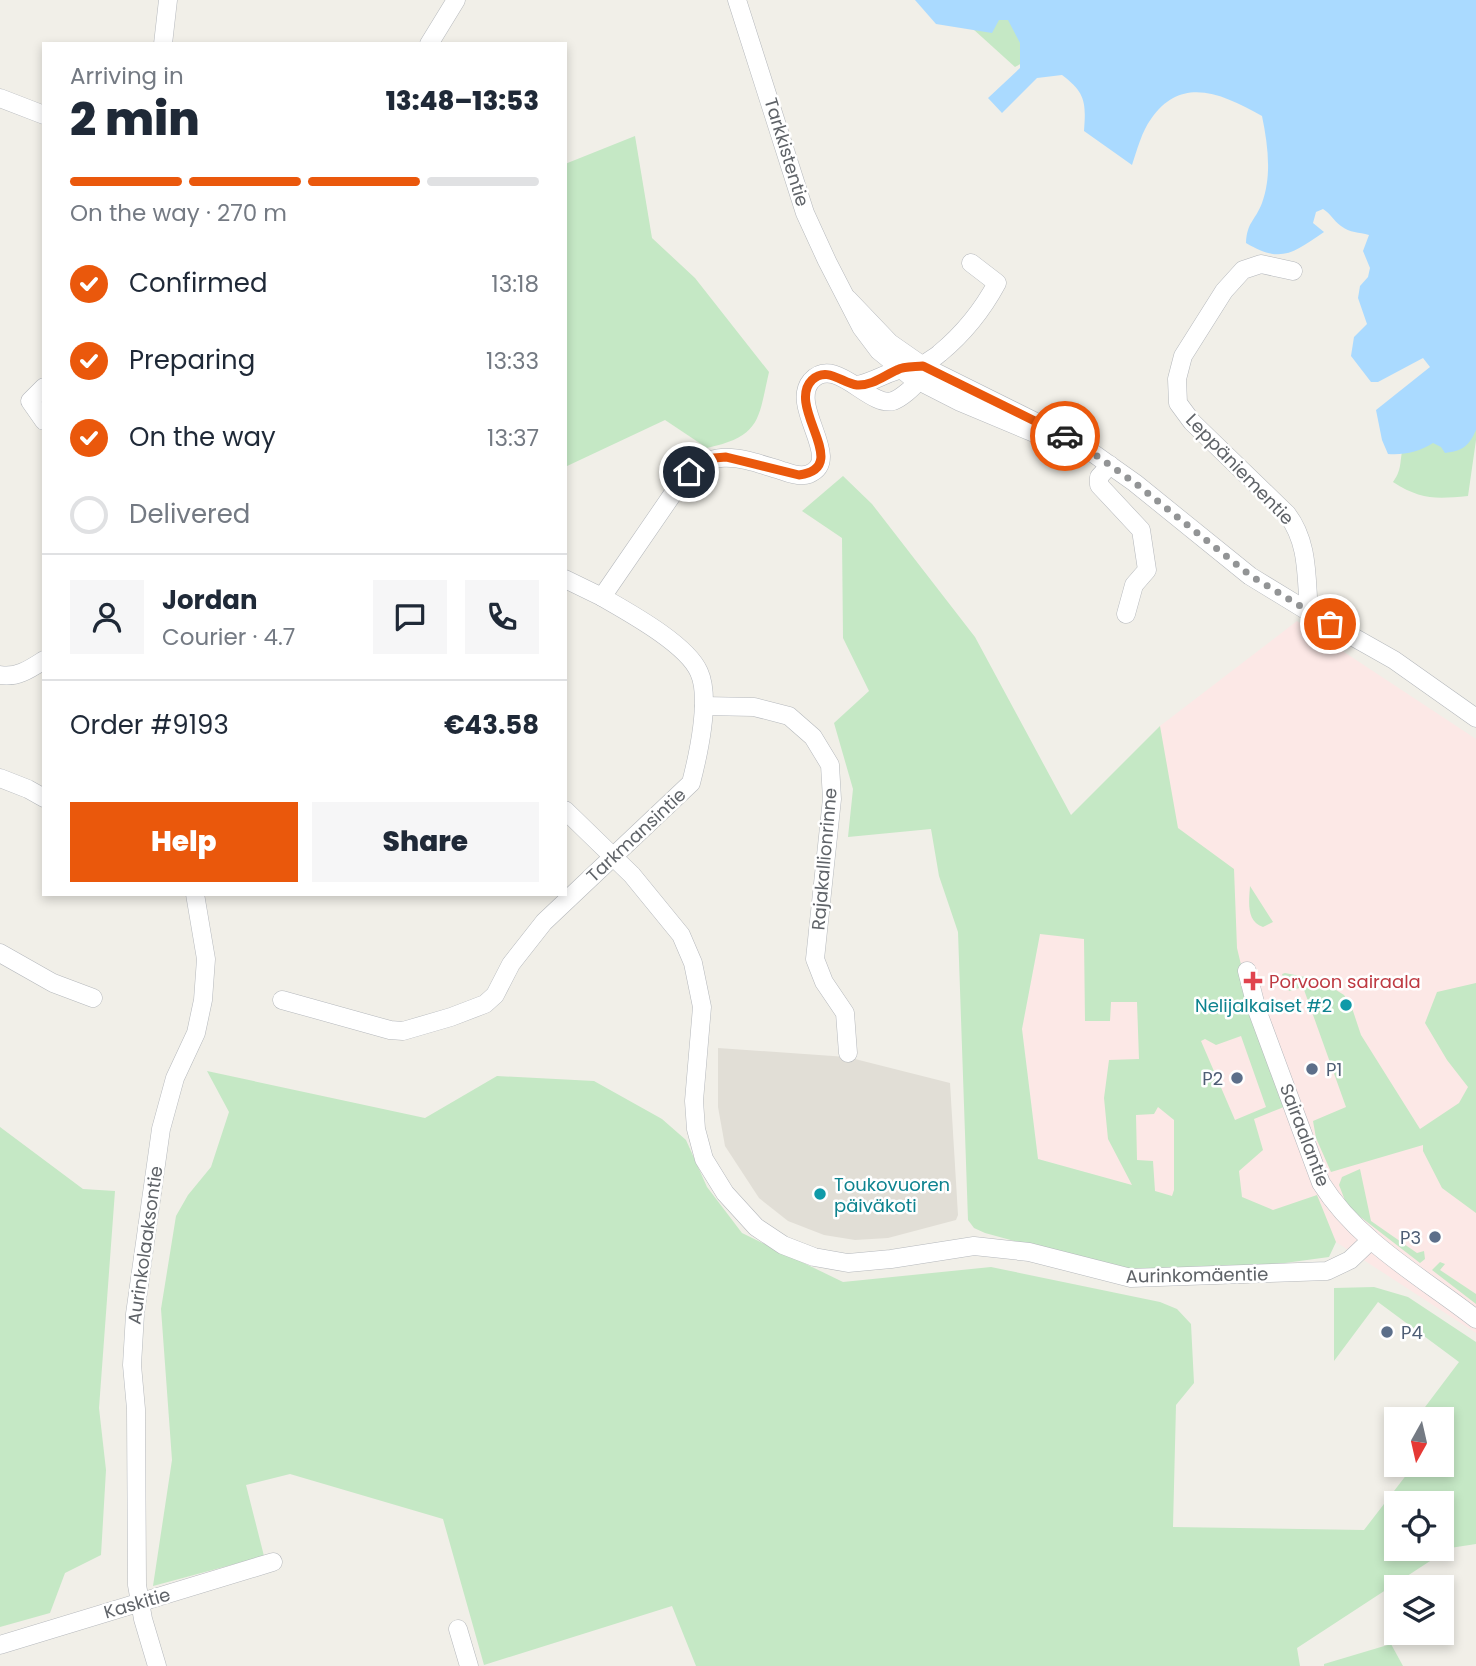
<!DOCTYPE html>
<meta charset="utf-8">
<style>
body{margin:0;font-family:Poppins,sans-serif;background:#f6f6f7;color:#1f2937;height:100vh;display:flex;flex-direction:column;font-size:26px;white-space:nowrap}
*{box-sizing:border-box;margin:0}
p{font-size:23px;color:#747a83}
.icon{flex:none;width:38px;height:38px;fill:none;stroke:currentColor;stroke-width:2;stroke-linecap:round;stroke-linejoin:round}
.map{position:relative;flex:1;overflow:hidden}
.drawer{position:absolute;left:42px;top:42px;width:525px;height:854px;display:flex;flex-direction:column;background:#fff;border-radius:0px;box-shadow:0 4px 10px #0003}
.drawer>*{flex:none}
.needle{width:46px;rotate:188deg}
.controls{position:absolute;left:1384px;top:1407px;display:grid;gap:14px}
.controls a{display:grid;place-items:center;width:70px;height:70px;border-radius:0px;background:#fff;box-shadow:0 4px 10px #0003;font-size:35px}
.pin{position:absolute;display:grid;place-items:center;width:60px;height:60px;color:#fff;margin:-30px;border:4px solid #fff;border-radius:50%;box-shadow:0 2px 7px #0007}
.courier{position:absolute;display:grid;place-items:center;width:70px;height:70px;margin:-35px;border:5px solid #ea580c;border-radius:50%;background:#fff;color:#222;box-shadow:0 2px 9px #0007}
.head em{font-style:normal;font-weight:800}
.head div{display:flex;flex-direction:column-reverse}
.head{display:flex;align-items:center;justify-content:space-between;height:119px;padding:0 28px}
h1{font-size:46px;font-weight:800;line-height:52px}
.bar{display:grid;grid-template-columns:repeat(4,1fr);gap:10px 7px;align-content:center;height:84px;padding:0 28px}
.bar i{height:9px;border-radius:5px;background:#e0e1e3}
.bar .current{background:#ea580c}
.bar p{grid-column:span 4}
.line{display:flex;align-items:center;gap:18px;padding:0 28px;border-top:2px solid #e0e1e3}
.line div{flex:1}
.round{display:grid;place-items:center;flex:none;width:74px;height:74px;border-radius:0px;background:#f6f6f7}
ol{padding:0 28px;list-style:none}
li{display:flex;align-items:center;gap:21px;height:77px}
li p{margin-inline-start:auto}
li .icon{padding:7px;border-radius:50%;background:#ea580c;color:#fff;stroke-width:4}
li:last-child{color:#747a83}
li i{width:38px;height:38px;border:4px solid #e0e1e3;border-radius:50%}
.action{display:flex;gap:14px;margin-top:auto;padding:14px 28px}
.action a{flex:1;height:80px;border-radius:0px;background:#ea580c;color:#fff;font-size:28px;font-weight:800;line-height:80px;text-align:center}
.action a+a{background:#f6f6f7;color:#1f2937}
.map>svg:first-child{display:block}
.education{fill:#e1ded6}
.medical{fill:#fce8e6}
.green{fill:#c5e8c5;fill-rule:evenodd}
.water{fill:#aadaff}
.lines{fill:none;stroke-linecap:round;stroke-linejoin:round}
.minor-casing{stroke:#b5b8bc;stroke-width:19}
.minor{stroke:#fff;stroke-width:18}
.done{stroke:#929495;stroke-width:7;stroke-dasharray:0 12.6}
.route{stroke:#ea580c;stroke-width:9}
.health-dot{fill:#e0444e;stroke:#fff;stroke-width:2.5}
.culture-dot{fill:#0f9aa8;stroke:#fff;stroke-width:2.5}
.service-dot{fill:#5c6f8a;stroke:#fff;stroke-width:2.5}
.labels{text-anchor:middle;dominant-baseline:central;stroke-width:5;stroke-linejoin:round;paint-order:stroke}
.street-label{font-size:18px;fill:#5f6368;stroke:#fff}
.health-label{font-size:18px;fill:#be3a42;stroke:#fff;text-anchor:start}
.culture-label{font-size:18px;fill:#0d838f;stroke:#fff;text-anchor:end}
.service-label{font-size:18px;fill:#4e5e75;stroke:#fff;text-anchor:start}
</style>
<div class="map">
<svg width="1476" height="1666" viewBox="0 0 1476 1666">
<rect width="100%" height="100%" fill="#f1efe8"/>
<!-- education -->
<polygon class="education" points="718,1048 847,1057 950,1083 958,1215 956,1220 888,1238 855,1240 824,1235 788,1221 759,1198 725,1146 718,1107"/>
<!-- medical -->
<polygon class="medical" points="1297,621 1476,739 1476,1333 1336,1242 1038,1159 1022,1029 1040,934 1160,726"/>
<!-- green -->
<g class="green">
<polygon points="941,0 1129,0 1015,67"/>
<path d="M 635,136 L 652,238 L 695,278 L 769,372 C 758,420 761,436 707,448 L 665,420 L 565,467 L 565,164 Z"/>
<path d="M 1476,413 L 1476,440 L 1468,496 C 1436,499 1421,500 1393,482 C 1404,467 1398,459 1405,443 Z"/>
<path d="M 843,476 L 872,504 L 975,637 L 1071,815 L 1160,726 L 1178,828 L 1234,869 L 1237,948 L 1248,994 L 1284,1107 L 1254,1119 L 1263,1150 L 1239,1171 L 1242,1197 L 1273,1210 L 1317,1195 L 1336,1242 L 1329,1257 L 1248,1268 L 1124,1271 L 985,1233 L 974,1228 L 968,1220 L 958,932 L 939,876 L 931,829 L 848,837 L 853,789 L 834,723 L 869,691 L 843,638 L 842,538 L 802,511 ZM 1040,934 L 1084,939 L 1085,1021 L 1110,1021 L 1111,1002 L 1137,1002 L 1139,1059 L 1109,1060 L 1104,1098 L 1108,1139 L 1132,1185 L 1038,1159 L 1022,1029 ZM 1241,1036 L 1266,1107 L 1235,1120 L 1201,1041 L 1205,1039 L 1216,1045 ZM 1158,1107 L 1174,1120 L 1174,1190 L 1172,1196 L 1155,1191 L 1153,1161 L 1137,1160 L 1136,1115 L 1154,1114 Z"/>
<path d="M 1250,886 L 1273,922 L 1263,927 C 1246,921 1249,902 1250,886 Z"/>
<polygon points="1285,973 1320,980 1344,995 1352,1008 1361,1035 1420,1129 1459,1103 1468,1087 1447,1060 1425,1023 1437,992 1476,983 1476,1213 1442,1188 1423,1151 1423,1145 1331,1172 1316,1138 1313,1121 1346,1107 1303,987 1289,991 1282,974"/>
<path d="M 207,1071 L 425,1118 L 497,1076 L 594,1081 L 662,1119 L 686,1140 L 707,1187 L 742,1233 L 843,1282 L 991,1267 L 1160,1302 L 1177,1309 L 1191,1324 L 1194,1383 L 1176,1405 L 1173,1527 L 1364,1530 L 1414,1465 L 1442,1465 L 1442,1419 L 1416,1419 L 1459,1362 L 1378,1302 L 1334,1361 L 1334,1288 L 1374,1287 L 1408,1297 L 1476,1342 L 1476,1544 L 1450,1548 L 1297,1648 L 1300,1666 L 696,1666 L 672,1606 L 484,1665 L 443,1519 L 290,1474 L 246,1485 L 264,1556 L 153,1586 L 172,1460 L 161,1309 L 176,1216 L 188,1195 L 211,1167 L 229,1112 ZM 1396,1503 L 1442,1503 L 1442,1549 L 1396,1549 Z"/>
<polygon points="0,1127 83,1189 115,1191 99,1408 106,1470 101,1555 65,1573 50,1613 0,1627"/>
<polygon points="1360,1169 1371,1221 1417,1253 1424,1251 1425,1259 1420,1263 1358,1215 1346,1203 1339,1185 1342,1177"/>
<polygon points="1440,1262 1445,1264 1440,1270 1476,1294 1476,1304 1432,1270"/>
<polygon points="1391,1644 1403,1666 1324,1666 1324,1664"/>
</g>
<!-- water -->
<path class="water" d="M 915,0 L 1476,0 L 1476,430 C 1469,446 1463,451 1445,453 L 1441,447 L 1433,443 C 1419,452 1405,455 1388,454 L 1382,440 L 1376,410 L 1430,367 L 1423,358 L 1378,382 L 1371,382 L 1351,356 L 1354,337 L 1367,324 L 1358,298 L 1360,286 L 1368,277 L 1370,268 L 1363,251 L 1369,235 C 1359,232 1350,233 1341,226 C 1333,220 1330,213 1323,209 L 1316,212 L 1313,223 L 1324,232 C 1293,253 1281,264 1246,243 C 1247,222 1255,221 1262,203 C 1272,176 1268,145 1262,116 C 1224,95 1182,74 1151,119 C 1142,131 1137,150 1132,165 L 1084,131 C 1086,103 1086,93 1062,75 L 1037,78 L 1002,113 L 988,98 L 1020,68 L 1020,43 L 1008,20 L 999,20 L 992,33 L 936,24 Z"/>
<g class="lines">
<defs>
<g id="minor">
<polyline points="737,0 805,213 827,261 861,327 879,351 911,377 960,402 1039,435"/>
<polyline points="163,44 168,0"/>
<polyline points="429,44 456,0"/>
<polyline points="0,98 44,115"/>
<path d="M 1293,271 L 1261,264 L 1243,270 L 1224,291 L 1183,356 L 1177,379 L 1178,403 L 1192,422 L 1287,514 C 1309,543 1306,577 1309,612"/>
<polyline points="848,299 890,343 923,366 1080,444 1135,483 1250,576 1309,612 1394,660 1476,718"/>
<path d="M 857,385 C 875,382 891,369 909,368"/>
<polyline points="44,387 30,401 44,421"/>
<polyline points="1110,465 1099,477 1099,485 1141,530 1147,570 1134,585 1126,614"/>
<path d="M 565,579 L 602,597 L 681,482 C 712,444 743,459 783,471 C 791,474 801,477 809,474 C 844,460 789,407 811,381 C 835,354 869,408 893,401 C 901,398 913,388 918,381 C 921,377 921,371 923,366 C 927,361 935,358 940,353 C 963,334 983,309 997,283 L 971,263"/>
<path d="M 0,675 C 17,678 30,669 44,660"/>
<polyline points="704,706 754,707 789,716 813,737 830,765 832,799 815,959 824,982 845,1013 848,1053"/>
<polyline points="0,778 28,789 44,798"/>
<polyline points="565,810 632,875 681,935 693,963 702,1007 694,1101 696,1129 704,1159 725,1193 756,1227 783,1245 814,1257 848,1263 891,1259 974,1246 1029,1252 1131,1278 1327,1271 1350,1260 1371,1240"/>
<polyline points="0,953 53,983 93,998"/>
<path d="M 1247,971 L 1257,1010 L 1321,1183 C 1358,1242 1422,1277 1476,1319"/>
<path d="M 282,1000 L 390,1030 L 403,1031 L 451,1017 L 485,1004 L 495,995 L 511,964 L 544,922 L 691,783 C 698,756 711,698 699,672 C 687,644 628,612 602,597"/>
<polyline points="458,1629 469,1666"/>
<polyline points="0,1645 273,1562"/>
<polyline points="157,1666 143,1619 137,1585 136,1409 132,1365 135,1314 161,1129 175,1078 196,1033 203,1000 206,959 195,894"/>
</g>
</defs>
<!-- minor casing -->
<use href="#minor" class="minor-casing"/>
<!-- minor -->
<use href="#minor" class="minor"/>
</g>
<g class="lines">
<!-- done -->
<polyline class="done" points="1065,436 1080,444 1135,483 1251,576 1330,624"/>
<!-- route -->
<path class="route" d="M 689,472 L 714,458 L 726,457 L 799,475 C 854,468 785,407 812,380 C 827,366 842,383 857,385 C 872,386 885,375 897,370 C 904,366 915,367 923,366 L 1065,436"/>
</g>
<!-- markers -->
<path class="health-dot" d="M1249.5 970.5h7v7h7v7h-7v7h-7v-7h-7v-7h7z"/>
<g class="culture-dot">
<circle cx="1346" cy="1005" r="7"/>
<circle cx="820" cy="1194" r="7"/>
</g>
<g class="service-dot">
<circle cx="1312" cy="1069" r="7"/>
<circle cx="1237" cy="1078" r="7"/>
<circle cx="1435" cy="1237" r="7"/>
<circle cx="1387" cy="1332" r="7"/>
</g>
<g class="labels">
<!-- street labels -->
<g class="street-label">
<text transform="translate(787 152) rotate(73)">Tarkkistentie</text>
<text transform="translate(1240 469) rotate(46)">Leppäniementie</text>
<text transform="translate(636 835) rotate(-43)">Tarkmansintie</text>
<text transform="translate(824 859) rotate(-85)">Rajakallionrinne</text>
<text transform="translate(1305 1135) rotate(69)">Sairaalantie</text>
<text transform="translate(145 1245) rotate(-82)">Aurinkolaaksontie</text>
<text transform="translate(1197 1275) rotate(-1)">Aurinkomäentie</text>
<text transform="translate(137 1603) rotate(-16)">Kaskitie</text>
</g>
<!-- health labels -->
<g class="health-label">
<text x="1269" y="981">Porvoon sairaala</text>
</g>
<!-- culture labels -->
<g class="culture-label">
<text x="1332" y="1005">Nelijalkaiset #2</text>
<text x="834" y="1184" text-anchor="start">Toukovuoren<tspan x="834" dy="21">päiväkoti</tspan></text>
</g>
<!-- service labels -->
<g class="service-label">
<text x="1326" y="1069">P1</text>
<text x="1223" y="1078" text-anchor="end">P2</text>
<text x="1421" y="1237" text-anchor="end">P3</text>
<text x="1401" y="1332">P4</text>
</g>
</g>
</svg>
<div class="controls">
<a><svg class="needle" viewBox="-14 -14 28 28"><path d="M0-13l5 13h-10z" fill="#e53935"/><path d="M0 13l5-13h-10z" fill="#747a83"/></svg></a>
<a><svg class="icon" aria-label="locate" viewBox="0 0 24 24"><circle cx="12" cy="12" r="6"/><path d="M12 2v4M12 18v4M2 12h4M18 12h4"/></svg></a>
<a><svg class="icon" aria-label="layers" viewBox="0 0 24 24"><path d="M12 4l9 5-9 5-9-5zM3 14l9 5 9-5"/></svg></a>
</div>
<div class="pin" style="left:1330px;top:624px;background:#ea580c"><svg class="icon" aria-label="bag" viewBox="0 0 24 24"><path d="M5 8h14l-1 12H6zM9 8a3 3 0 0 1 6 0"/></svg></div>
<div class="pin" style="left:689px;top:472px;background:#1f2937"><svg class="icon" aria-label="home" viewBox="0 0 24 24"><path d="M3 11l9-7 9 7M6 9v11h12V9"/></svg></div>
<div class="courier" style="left:1065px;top:436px"><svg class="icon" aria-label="car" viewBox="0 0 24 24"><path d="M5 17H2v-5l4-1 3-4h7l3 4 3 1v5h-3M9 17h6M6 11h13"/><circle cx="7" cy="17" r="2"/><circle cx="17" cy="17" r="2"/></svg></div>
<section class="drawer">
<div class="head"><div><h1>2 min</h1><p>Arriving in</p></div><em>13:48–13:53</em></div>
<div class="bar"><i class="current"></i><i class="current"></i><i class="current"></i><i></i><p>On the way · 270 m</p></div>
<ol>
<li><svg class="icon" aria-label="check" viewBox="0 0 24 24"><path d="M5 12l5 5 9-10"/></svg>Confirmed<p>13:18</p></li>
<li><svg class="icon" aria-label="check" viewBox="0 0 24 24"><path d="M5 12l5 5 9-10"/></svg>Preparing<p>13:33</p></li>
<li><svg class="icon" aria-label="check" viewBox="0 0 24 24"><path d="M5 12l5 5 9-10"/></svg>On the way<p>13:37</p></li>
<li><i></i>Delivered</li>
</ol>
<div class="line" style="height:126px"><a class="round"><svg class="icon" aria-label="person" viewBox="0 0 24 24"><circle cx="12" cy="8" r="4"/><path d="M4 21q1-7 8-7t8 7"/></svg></a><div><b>Jordan</b><p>Courier · 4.7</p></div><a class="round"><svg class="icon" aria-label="chat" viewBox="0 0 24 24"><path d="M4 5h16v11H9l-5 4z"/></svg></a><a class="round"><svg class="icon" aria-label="phone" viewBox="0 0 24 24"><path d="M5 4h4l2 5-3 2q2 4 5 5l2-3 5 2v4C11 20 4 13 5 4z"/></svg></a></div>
<div class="line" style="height:91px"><div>Order #9193</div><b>€43.58</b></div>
<div class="action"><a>Help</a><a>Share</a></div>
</section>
</div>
